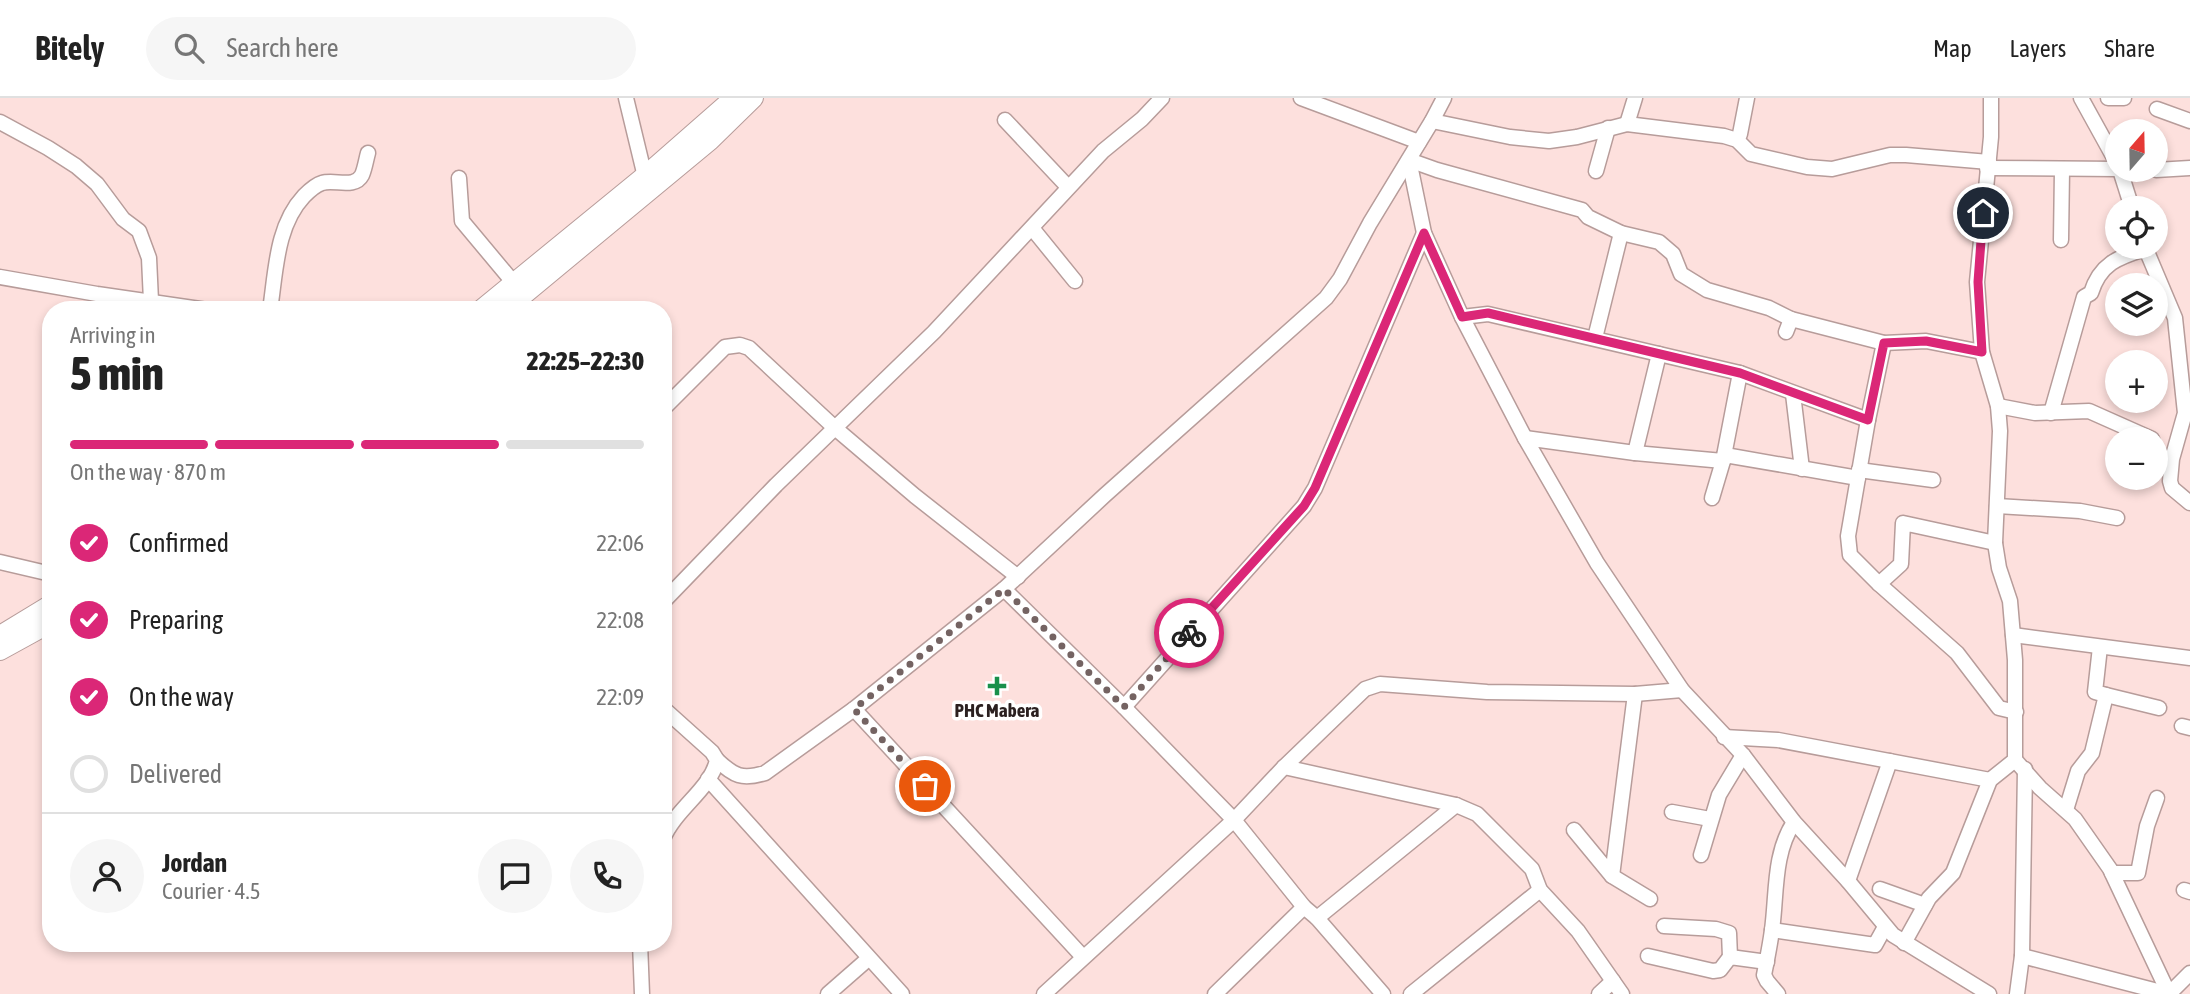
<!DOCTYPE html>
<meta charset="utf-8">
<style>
body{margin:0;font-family:"Asap Condensed",sans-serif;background:#f6f6f6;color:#222;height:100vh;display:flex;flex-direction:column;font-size:26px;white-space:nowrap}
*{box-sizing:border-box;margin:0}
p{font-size:23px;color:#767676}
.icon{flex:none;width:38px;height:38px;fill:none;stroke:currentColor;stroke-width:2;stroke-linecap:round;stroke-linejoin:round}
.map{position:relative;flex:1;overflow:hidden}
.sheet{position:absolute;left:42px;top:203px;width:630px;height:651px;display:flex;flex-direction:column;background:#fff;border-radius:28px;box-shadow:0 4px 10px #0003}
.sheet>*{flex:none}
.needle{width:46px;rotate:20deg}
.buttons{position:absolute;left:2105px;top:21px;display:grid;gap:14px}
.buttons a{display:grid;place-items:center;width:63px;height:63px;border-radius:50%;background:#fff;box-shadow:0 4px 10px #0003;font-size:35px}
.pin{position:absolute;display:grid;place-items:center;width:60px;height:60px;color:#fff;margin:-30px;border:4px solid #fff;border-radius:50%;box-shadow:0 2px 7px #0007}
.courier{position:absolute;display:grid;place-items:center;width:70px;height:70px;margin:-35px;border:5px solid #db2777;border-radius:50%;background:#fff;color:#222;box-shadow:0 2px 9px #0007}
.summary em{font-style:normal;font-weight:800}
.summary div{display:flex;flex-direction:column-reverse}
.summary{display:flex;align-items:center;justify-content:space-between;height:119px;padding:0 28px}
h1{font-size:46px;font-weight:800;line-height:52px}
.bar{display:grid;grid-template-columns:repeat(4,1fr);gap:10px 7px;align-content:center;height:84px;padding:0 28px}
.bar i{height:9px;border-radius:5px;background:#e0e0e0}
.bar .active{background:#db2777}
.bar p{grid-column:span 4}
.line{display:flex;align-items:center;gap:18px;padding:0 28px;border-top:2px solid #e0e0e0}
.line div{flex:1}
.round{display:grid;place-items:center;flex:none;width:74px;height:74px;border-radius:37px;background:#f6f6f6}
ol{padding:0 28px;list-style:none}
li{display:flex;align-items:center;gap:21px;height:77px}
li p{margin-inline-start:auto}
li .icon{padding:7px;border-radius:50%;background:#db2777;color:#fff;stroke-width:4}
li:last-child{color:#767676}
li i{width:38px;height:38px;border:4px solid #e0e0e0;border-radius:50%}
header{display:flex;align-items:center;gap:42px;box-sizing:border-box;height:98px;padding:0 35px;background:#fff;border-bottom:2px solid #e0e0e0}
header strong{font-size:33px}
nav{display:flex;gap:38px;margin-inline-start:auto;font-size:24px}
.search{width:490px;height:63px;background:#f6f6f6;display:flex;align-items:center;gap:18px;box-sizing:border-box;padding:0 24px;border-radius:38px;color:#767676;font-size:26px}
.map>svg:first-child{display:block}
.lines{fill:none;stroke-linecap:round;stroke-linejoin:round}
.minor-casing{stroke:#b79c9a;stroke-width:17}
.major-casing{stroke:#b79c9a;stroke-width:20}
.minor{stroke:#fff;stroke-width:14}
.major{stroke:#fff;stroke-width:18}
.done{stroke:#746362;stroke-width:7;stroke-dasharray:0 12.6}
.route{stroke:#db2777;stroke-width:9}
.poi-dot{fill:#18904b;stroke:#fff;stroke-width:2.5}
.labels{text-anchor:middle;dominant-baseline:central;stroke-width:7;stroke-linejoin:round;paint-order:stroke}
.poi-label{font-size:19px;font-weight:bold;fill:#2b2020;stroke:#fff}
</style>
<header>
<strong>Bitely</strong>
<div class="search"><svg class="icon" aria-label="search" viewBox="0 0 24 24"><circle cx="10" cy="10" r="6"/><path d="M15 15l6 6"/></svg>Search here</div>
<nav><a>Map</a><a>Layers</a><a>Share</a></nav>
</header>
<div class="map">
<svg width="2190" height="896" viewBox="0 0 2190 896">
<rect width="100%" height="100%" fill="#fde0dd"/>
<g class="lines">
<defs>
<g id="minor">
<polyline points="626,0 647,87"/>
<polyline points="1301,0 1419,44"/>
<polyline points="2081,0 2118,67"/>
<polyline points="2108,0 2124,0"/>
<polyline points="2157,11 2190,23"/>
<polyline points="1005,22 1068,89"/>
<polyline points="1432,23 1510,39 1549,43 1577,39 1627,26 1724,38 1737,42 1751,56 1807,69 1832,71 1890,57 1906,57 1989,64"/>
<polyline points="0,24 48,50 76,68 97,86 123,121 139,133 149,160 151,203"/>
<polyline points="1627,26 1635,0"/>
<polyline points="1737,42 1740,36 1747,0"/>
<polyline points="1409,62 1424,135 1462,219 1525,340 1597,465 1682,592 1743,657 1794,724 1848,783 1893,837 1989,896"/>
<polyline points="1409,62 1437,72 1582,112 1588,119 1621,135 1659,144 1673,156 1681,176 1707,192 1769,210 1791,221"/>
<polyline points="1987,70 2118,71"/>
<polyline points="2120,72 2132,110"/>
<polyline points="2156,72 2190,70"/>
<polyline points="1596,73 1608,30"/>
<polyline points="459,80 462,123 513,184"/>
<polyline points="1032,130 1075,183"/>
<polyline points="2061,142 2062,72"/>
<polyline points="2145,149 2175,220 2185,315 2172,361 2170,383 2172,390 2190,405"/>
<polyline points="0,179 97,196 207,212"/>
<path d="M 270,212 C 276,173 276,128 304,98 C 309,93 315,87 322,85 C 334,81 355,91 362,77 C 365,70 366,62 368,55"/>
<polyline points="1462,219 1488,216 1740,275 1868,322"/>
<polyline points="1786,234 1791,221 1884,245 1926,243 1982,254"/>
<polyline points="1595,240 1621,135"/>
<polyline points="1884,245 1868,322 1848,438 1850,457 1879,486 1957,555 1999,610 2016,614"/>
<polyline points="1793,296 1802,371"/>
<polyline points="1998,308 2035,315 2089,313 2152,341"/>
<polyline points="663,311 725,249 740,247 749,250 835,330 915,398 1018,479"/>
<path d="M 2051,315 L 2084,199 L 2091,195 C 2100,166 2118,159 2145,151"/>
<polyline points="1525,340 1635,355 1723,363 1740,275"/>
<polyline points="1635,355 1659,256"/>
<polyline points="1725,357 1858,380"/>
<polyline points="1859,372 1933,382"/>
<polyline points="1712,400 1723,363"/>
<polyline points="1997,408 2080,413 2117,420"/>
<polyline points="0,464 51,476"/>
<polyline points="1879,486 1901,466 1903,425 1995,445"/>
<polyline points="1004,491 1124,609 1234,722 1304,809 1317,820 1383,896"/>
<polyline points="663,504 776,387 934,234 1103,53 1142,21 1162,0"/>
<polyline points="2013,537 2190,560"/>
<polyline points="2106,597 2159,610"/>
<polyline points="1124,609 1304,408 1315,390 1424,135"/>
<path d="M 663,610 L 712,654 L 717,662 C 711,691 675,711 663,741"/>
<polyline points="854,611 1083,859"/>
<polyline points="2182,628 2190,630"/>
<polyline points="1724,639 1778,642 1990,682"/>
<path d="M 717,662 C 734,678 742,682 765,675 L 854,611 L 1004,491 L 1105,397 L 1326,200 L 1340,181 L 1370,125 L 1432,23 L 1444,0"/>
<polyline points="2015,662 2040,690 2075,721 2110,771 2169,896"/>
<polyline points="1284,669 1456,707 1477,716 1532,771 1540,792 1578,833 1622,896"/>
<polyline points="708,681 902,896"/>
<polyline points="2066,712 2078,673 2092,655 2106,597 2095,594 2100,549"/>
<polyline points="1672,714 1710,721"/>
<polyline points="1574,732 1612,778 1650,801"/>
<polyline points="1701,757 1719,697 1743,657"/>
<polyline points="2112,775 2138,775 2147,728 2157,700"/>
<polyline points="1612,778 1635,596"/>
<polyline points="1848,783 1890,663"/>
<polyline points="1880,791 1925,807"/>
<polyline points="2184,792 2190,794"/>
<polyline points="1317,820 1456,707"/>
<polyline points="1664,828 1716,831 1729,835 1730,859"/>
<polyline points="1772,832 1875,847 1885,829"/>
<polyline points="640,845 642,896"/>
<polyline points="1904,845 1929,800 1953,775 1990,682 2015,662 2015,562 2010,503 1999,470 1995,445 2000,333 1998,308 1982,254 1977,184 1991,39 1991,0"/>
<polyline points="1648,858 1713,873 1720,872 1730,859 1767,864"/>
<polyline points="2022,858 2169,896"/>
<polyline points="828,896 868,861"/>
<polyline points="1044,896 1234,722 1284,669 1365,591 1380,586 1487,594 1635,596 1682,592"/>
<polyline points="1215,896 1304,809"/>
<polyline points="1411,896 1540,792"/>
<polyline points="1599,896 1613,883"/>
<path d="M 1778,896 L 1767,883 L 1764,877 C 1767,862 1770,847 1772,832 C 1777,796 1773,756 1794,724"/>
<polyline points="2017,896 2022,858 2025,671"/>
<polyline points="2169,896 2190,875"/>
</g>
<g id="major">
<polyline points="480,212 644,78 733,0"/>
<polyline points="506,212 710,43 754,0"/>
<polyline points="0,537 51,506"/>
<polyline points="0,553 51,525"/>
</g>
</defs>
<!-- minor casing -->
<use href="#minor" class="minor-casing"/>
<!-- major casing -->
<use href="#major" class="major-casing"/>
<!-- minor -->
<use href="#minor" class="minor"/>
<!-- major -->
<use href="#major" class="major"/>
</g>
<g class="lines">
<!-- done -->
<polyline class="done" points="925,688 854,611 1004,491 1124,609 1189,535"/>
<!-- route -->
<polyline class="route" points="1189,535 1304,408 1315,390 1424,135 1462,219 1488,215 1740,275 1868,322 1884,245 1926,243 1982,254 1978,184 1983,115"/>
</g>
<!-- markers -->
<path class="poi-dot" d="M993.5 577.5h7v7h7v7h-7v7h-7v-7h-7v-7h7z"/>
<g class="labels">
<!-- poi labels -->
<g class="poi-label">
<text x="997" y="612">PHC Mabera</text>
</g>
</g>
</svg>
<div class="buttons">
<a><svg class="needle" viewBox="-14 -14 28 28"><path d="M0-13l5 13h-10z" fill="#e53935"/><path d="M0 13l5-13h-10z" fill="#767676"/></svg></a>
<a><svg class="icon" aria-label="locate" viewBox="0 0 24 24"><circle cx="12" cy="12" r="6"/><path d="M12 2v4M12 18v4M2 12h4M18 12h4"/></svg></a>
<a><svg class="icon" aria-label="layers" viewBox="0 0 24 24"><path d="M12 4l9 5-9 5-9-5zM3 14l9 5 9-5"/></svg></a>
<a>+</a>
<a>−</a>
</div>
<div class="pin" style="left:925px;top:688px;background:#ea580c"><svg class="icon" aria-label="bag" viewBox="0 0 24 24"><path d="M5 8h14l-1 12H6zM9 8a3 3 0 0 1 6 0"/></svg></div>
<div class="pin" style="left:1983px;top:115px;background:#1f2937"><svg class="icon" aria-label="home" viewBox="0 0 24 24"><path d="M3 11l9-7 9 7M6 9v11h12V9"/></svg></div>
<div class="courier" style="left:1189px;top:535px"><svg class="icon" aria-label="bike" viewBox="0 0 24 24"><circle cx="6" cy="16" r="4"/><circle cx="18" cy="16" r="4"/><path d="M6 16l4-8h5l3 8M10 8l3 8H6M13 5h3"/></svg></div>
<section class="sheet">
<div class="summary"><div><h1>5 min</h1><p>Arriving in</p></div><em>22:25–22:30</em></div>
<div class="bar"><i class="active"></i><i class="active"></i><i class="active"></i><i></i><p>On the way · 870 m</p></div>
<ol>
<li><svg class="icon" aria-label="check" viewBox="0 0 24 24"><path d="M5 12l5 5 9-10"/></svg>Confirmed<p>22:06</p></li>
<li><svg class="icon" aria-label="check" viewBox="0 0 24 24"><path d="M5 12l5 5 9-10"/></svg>Preparing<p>22:08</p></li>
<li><svg class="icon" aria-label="check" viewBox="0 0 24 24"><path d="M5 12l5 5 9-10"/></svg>On the way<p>22:09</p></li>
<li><i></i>Delivered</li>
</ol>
<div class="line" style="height:126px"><a class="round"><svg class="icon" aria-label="person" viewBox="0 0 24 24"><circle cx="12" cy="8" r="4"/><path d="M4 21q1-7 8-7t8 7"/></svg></a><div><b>Jordan</b><p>Courier · 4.5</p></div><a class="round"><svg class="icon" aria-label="chat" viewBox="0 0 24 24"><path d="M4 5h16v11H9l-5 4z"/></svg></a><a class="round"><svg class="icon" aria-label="phone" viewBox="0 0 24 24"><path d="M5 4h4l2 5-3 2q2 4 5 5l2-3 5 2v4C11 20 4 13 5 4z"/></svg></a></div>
</section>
</div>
